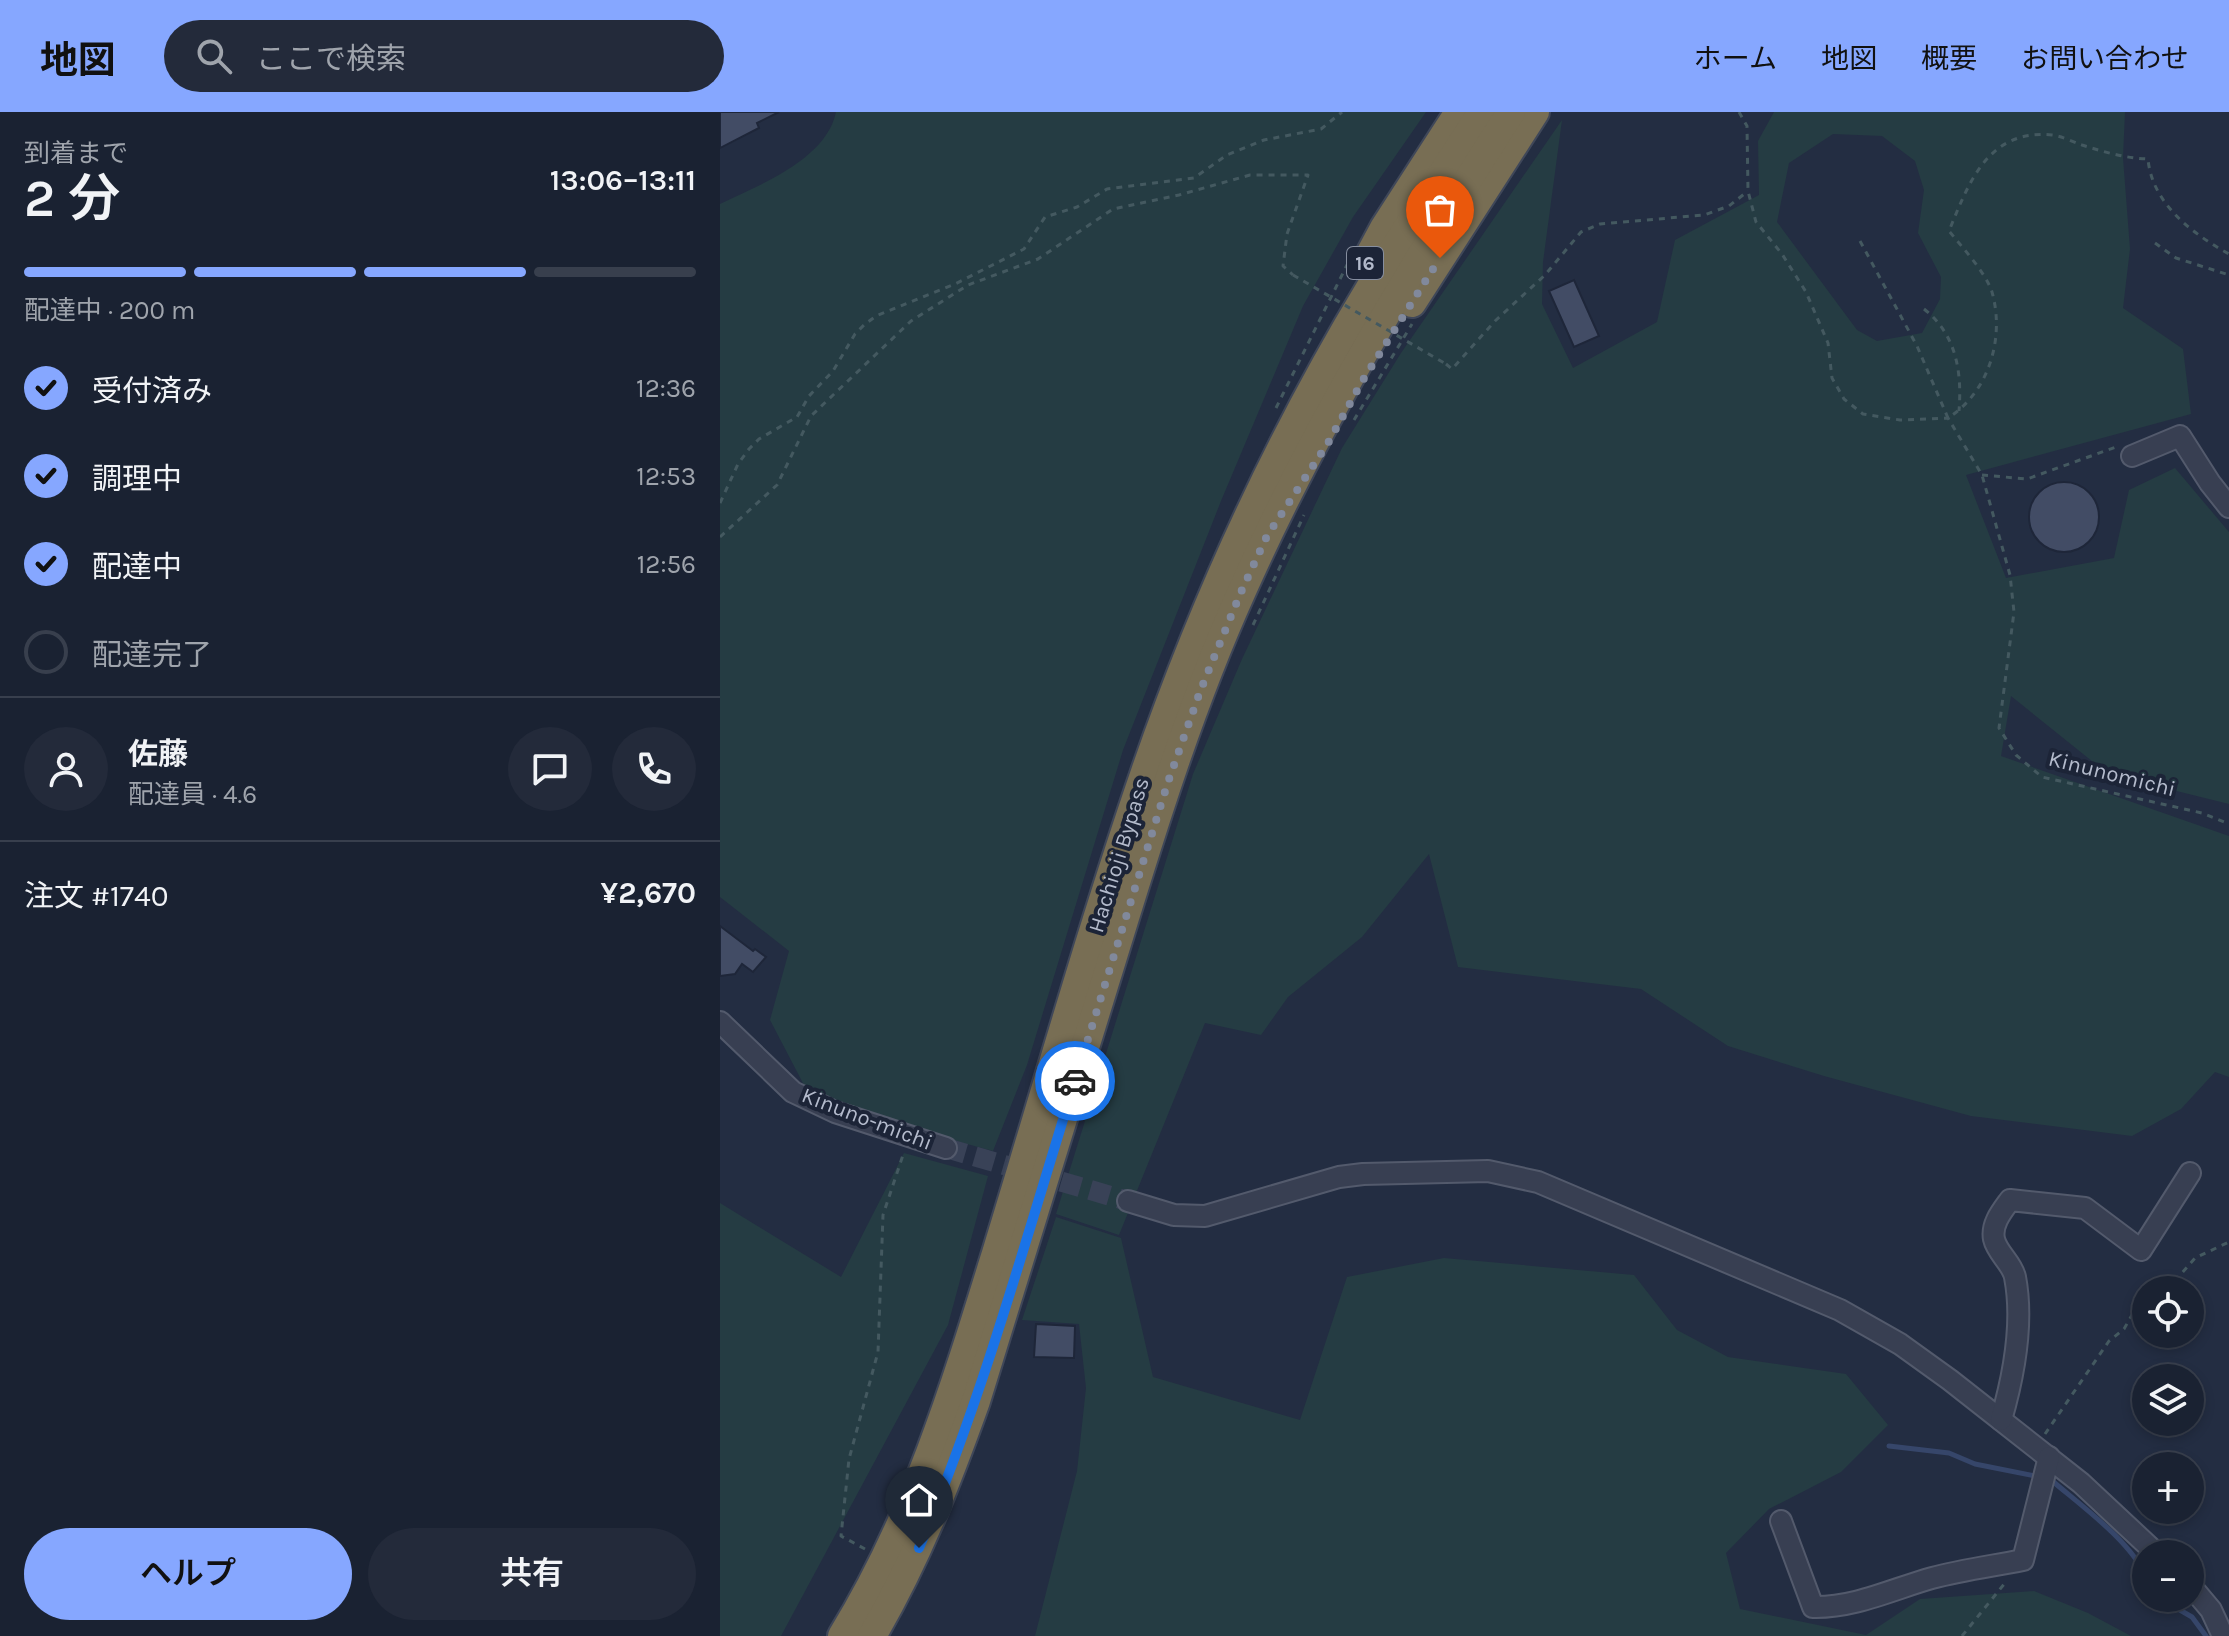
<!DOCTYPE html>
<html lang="ja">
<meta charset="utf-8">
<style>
body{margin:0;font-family:Karla,"Noto Sans JP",sans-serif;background:#232a3a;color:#f1f3f6;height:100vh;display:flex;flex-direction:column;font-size:30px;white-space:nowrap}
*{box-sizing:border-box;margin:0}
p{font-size:26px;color:#9fa4ac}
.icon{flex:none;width:44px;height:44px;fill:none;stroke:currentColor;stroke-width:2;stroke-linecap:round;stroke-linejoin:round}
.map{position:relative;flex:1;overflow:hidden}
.drawer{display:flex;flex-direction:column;background:#1a2232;width:720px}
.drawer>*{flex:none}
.buttons{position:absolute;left:1412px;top:1164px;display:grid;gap:16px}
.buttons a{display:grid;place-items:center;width:72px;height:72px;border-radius:50%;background:#1a2232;box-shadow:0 4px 12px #0003,0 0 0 2px #383f4d;font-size:40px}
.pin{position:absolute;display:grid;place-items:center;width:68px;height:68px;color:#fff;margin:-82px -34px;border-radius:50% 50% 50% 0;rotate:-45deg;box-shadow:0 0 8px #0007}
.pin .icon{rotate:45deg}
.courier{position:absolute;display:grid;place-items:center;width:80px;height:80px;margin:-40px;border:6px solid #1a73e8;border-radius:50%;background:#fff;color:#222;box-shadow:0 2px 10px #0007}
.summary em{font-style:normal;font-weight:600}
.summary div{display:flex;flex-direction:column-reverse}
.summary{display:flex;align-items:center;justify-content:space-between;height:136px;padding:0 24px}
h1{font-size:52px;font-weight:600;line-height:60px}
.bar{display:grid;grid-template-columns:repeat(4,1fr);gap:12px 8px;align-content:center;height:96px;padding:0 24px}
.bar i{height:10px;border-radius:6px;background:#383f4d}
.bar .selected{background:#86a7ff}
.bar p{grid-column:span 4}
.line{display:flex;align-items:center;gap:20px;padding:0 24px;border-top:2px solid #383f4d}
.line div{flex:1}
.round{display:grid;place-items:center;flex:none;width:84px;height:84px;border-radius:42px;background:#232a3a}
ol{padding:0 24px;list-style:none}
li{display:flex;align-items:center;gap:24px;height:88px}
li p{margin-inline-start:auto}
li .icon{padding:8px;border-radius:50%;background:#86a7ff;color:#111;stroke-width:4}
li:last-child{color:#9fa4ac}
li i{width:44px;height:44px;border:4px solid #383f4d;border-radius:50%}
.primary-button{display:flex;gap:16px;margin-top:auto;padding:16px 24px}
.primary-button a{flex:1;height:92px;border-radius:48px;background:#86a7ff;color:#111;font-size:32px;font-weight:600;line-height:92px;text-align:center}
.primary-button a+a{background:#232a3a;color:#f1f3f6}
header{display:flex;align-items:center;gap:48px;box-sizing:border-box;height:112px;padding:0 40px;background:#86a7ff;color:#111}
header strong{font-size:38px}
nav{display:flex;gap:44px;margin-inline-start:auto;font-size:28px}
.search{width:560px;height:72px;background:#232a3a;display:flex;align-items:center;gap:20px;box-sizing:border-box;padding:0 28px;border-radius:44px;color:#9fa4ac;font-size:30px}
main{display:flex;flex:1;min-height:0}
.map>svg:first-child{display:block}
.green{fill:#253c43;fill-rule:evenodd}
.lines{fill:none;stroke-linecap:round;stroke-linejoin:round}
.stream{stroke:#36466a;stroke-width:5}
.building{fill:#424c65;stroke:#1e2639;stroke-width:2}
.minor-tunnel{stroke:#394257;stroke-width:20;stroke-dasharray:20 10;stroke-linecap:butt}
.minor-casing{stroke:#535a6c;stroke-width:24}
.highway-casing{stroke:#3f4759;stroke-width:32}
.path{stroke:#445960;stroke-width:3;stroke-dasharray:6 6;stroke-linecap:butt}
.minor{stroke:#383f52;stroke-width:20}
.highway{stroke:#786e54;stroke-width:28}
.path-bridge{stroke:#445960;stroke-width:3;stroke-dasharray:6 6;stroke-linecap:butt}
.done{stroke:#81899c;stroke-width:8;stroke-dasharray:0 14.4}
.route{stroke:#1a73e8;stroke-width:10}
.labels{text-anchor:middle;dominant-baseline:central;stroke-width:8;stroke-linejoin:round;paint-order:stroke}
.shield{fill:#1c2437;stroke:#868e9f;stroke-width:2}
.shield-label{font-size:20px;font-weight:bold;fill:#b4bbcc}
.street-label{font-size:22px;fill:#b4bbcc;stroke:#1c2437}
</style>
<header>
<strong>地図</strong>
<div class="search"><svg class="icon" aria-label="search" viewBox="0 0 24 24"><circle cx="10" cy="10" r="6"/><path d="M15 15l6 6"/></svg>ここで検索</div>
<nav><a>ホーム</a><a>地図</a><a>概要</a><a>お問い合わせ</a></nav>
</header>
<main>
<section class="drawer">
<div class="summary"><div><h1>2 分</h1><p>到着まで</p></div><em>13:06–13:11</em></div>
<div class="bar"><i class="selected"></i><i class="selected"></i><i class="selected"></i><i></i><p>配達中 · 200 m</p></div>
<ol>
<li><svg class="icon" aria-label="check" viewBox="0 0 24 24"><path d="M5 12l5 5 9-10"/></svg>受付済み<p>12:36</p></li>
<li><svg class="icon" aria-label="check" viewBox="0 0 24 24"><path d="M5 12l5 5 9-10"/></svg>調理中<p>12:53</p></li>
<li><svg class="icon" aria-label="check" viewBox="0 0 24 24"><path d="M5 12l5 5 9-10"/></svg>配達中<p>12:56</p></li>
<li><i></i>配達完了</li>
</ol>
<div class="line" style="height:144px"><a class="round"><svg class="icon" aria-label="person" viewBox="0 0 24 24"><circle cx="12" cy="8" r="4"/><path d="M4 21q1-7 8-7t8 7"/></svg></a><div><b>佐藤</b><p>配達員 · 4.6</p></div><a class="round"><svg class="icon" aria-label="chat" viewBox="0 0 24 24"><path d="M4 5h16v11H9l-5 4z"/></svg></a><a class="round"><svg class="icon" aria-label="phone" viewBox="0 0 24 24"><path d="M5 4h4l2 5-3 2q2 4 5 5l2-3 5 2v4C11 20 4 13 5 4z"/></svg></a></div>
<div class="line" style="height:104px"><div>注文 #1740</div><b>¥2,670</b></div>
<div class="primary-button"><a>ヘルプ</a><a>共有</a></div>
</section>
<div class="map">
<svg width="1509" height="1524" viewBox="0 0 1509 1524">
<rect width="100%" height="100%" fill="#232d42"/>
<!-- green -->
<g class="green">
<path d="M 116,0 L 706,0 L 633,105 L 583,194 L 501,389 L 403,638 L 307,953 L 273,1039 L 158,1008 L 85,975 L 50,908 L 69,839 L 0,785 L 0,92 C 39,73 106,48 116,0 Z"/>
<path d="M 1054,0 L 1405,0 L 1403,46 L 1410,137 L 1403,196 L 1463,237 L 1471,302 L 1246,363 L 1286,466 L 1394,446 L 1409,378 L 1455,356 L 1509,420 L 1509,692 L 1388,662 L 1291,584 L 1281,644 L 1509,724 L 1509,965 L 1495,960 L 1461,997 L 1412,1024 L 1251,1004 L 1104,964 L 1008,934 L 921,877 L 738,855 L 709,742 L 642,825 L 568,885 L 541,923 L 485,911 L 399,1123 L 336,1102 L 473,662 L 522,547 L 622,336 L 681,241 L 842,8 L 823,150 L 822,192 L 853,256 L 937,210 L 955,128 L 1039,83 L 1038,29 ZM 1113,22 L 1162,24 L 1195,49 L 1204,78 L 1198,121 L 1221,165 L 1220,187 L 1202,221 L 1157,229 L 1137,218 L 1057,110 L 1069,51 Z"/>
<polygon points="184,1041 268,1064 228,1213 61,1524 0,1524 0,1091 121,1165"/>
<polygon points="336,1105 401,1126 433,1265 580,1308 627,1165 724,1146 914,1163 957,1218 1008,1245 1126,1262 1168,1313 1121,1360 1049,1397 1006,1441 1020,1497 1146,1523 1200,1487 1314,1479 1368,1501 1411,1524 315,1524 357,1359 366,1276 359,1212 302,1208"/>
</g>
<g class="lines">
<!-- stream -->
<g class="stream">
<polyline points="1169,1334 1229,1341 1255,1352 1320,1365"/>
<path d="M 1330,1367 C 1360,1393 1411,1429 1426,1465"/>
<polyline points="1439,1486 1472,1505 1486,1524"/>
</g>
</g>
<!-- building -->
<g class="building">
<polygon points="0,0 59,0 37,11 39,16 0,36"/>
<polygon points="854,168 879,224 854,235 829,179"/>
<circle cx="1344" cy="405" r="35"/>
<polygon points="0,814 33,839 35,837 46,845 33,860 22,852 15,862 0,864"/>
<polygon points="316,1212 355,1214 354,1246 314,1245"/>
</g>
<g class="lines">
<!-- minor-tunnel -->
<polyline class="minor-tunnel" points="226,1036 408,1089"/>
<defs>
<g id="minor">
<polyline points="1412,344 1460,324 1490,371 1509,395"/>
<polyline points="0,910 73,980 115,1000 226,1036"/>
<polyline points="408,1089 454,1103 485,1104 619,1065 643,1062 768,1059 818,1070 1120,1198 1180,1232 1230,1268 1361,1371 1437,1442"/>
<path d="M 1281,1308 C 1294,1263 1304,1212 1295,1165 C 1292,1151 1277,1141 1274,1127 C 1271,1112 1282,1099 1290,1088 L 1365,1096 L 1421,1138 L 1470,1061"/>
<path d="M 1061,1409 L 1093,1495 C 1134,1496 1173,1477 1212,1466 C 1242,1458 1273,1454 1303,1448 L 1329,1345"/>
<polyline points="1470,1473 1491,1498 1503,1524"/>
</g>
<g id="highway">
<polyline points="649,144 664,116 739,0"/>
<polyline points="692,191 815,0"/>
<path d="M 122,1524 C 196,1404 236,1271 277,1138 C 326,978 371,817 425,660 C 483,492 558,328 650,176 C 686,116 725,58 762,0"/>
<path d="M 152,1524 C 196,1449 227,1370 256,1289 C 300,1147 343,1006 387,864 C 427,734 466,603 522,479 C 597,310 692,155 791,0"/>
</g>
</defs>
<!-- minor casing -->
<use href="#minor" class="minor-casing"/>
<!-- highway casing -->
<use href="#highway" class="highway-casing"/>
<!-- path -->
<g class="path">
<polyline points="1019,0 1027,14 1028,79 1036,110 1062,142 1086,180 1108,231 1112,266 1124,287 1143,302 1180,308 1228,306 1262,363 1290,463 1294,500 1279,616 1296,643 1322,665 1482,701 1509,712"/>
<path d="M 1140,129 L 1197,234 L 1228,306 C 1269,280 1285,226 1272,180 C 1266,161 1242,135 1229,119 C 1249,70 1268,17 1332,23 C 1342,24 1353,30 1362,33 C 1384,40 1404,46 1428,47 C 1432,92 1473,122 1509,142"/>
<polyline points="1435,131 1456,146 1509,163"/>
<path d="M 1204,197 C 1237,223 1242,261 1239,299"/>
<polyline points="726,252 732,257 775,209 825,163 861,120 880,112 984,103 1009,94 1028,79"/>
<polyline points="556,296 629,149"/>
<polyline points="634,308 692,212"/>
<polyline points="1262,363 1307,367 1396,335"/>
<polyline points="0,391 18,352 29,337 39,327 77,305 89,284 113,259 135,222 144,213 156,204 235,172 304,137 325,105 357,95 387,77 474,66 507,43 544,28 601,17 622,0"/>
<polyline points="0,425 57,373 91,304 191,209 248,173 318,147 393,97 459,83 530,63 588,63 567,122 563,154 573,163"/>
<polyline points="533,513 584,403"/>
<polyline points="1447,1178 1475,1146 1509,1130"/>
<polyline points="1325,1322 1389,1229 1404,1217 1417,1194 1426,1189"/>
<polyline points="145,1437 121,1424 129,1347 158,1240 163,1103 183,1043"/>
<polyline points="1242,1524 1285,1471"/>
</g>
<!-- minor -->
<use href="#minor" class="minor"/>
<!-- highway -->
<use href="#highway" class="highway"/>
<!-- path-bridge -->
<polyline class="path-bridge" points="573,163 726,252"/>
</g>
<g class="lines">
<!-- done -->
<polyline class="done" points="355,969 448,670 481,577 521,480 547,424 608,331 643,268 720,146"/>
<!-- route -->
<path class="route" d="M 199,1436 C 263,1285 306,1126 355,969"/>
</g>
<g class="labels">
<!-- shield labels -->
<rect class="shield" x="627" y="135" width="36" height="32" rx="6"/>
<g class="shield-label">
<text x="645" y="151">16</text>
</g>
<!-- street labels -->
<g class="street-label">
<text transform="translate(1392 662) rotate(14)">Kinunomichi</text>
<text transform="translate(399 743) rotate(-73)">Hachioji Bypass</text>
<text transform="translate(147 1007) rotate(21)">Kinuno-michi</text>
</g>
</g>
</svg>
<div class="buttons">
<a><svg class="icon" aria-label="locate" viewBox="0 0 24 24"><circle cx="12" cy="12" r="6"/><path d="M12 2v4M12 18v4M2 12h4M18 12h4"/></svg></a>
<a><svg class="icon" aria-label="layers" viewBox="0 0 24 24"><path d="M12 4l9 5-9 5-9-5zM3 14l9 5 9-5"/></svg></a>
<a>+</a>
<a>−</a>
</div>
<div class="pin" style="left:720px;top:146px;background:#ea580c"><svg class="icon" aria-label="bag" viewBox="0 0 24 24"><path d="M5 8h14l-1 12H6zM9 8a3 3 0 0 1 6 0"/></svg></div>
<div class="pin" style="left:199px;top:1436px;background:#1f2937"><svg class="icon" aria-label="home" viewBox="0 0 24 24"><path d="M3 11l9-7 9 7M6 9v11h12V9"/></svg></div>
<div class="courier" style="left:355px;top:969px"><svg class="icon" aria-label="car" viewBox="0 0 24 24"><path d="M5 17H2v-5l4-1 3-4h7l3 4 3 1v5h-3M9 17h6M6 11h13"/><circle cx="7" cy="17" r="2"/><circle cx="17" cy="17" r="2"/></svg></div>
</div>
</main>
